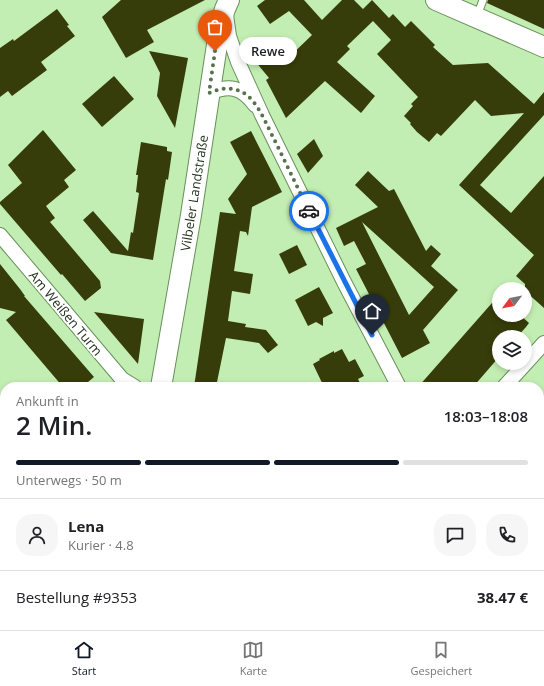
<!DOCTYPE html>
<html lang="de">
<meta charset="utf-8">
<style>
body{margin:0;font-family:"Open Sans",sans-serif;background:#f6f6f6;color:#202124;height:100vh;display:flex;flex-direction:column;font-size:15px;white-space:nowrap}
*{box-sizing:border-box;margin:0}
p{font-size:13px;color:#757577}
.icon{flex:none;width:22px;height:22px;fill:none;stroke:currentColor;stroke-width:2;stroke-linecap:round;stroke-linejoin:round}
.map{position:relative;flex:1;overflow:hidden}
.drawer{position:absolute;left:0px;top:382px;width:544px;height:248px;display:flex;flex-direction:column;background:#fff;border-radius:16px 16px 0 0;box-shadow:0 2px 6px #0003}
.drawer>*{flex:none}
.needle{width:26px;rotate:238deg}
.controls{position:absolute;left:492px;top:282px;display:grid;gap:8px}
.controls a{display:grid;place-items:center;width:40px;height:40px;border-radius:50%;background:#fff;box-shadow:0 2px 6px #0003;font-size:20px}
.pin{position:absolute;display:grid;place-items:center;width:34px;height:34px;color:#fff;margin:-41px -17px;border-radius:50% 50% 50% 0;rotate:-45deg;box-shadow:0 0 4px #0007}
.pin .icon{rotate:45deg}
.courier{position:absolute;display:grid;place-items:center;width:40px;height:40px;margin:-20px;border:3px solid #1a73e8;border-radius:50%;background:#fff;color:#222;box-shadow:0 1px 5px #0007}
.bubble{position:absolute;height:28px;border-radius:14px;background:#fff;box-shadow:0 2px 6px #0003;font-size:13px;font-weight:600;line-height:28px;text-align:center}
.summary em{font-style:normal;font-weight:600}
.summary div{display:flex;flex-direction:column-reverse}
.summary{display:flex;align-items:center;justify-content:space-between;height:68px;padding:0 16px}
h1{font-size:26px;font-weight:600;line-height:30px}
.bar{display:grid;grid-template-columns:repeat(4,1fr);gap:6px 4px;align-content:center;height:48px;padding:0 16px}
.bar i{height:5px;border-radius:3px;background:#e0e0e0}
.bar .current{background:#111827}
.bar p{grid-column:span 4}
.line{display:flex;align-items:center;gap:10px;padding:0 16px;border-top:1px solid #e0e0e0}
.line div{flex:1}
.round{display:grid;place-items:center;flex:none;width:42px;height:42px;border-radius:16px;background:#f6f6f6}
.tabs{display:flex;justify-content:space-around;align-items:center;height:56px;border-top:1px solid #e0e0e0;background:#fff;font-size:11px;color:#757577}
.tabs a{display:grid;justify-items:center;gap:2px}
.tabs .current{color:#111827}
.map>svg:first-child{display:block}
.building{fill:#363d0a;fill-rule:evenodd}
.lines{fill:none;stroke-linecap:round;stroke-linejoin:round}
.lane-casing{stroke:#68905a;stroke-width:9}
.street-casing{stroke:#68905a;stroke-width:16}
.secondary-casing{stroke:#68905a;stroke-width:22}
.lane{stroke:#fff;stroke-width:7}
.street{stroke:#fff;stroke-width:14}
.secondary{stroke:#fff;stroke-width:20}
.done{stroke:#58724e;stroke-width:4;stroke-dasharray:0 7.2}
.route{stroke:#1a73e8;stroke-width:5}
.labels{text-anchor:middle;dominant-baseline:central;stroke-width:4;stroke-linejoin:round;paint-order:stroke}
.street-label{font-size:13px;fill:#1e2f18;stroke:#fff}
</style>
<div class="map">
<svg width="544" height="630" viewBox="0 0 544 630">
<rect width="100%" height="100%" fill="#c3eeb3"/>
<!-- building -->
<g class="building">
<polygon points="121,0 205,0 147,30 154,42 126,58 102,17"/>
<polygon points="265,0 304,0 322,20 342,0 354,0 363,9 372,0 389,18 393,14 405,27 411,21 435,45 433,47 453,65 488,63 534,104 544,92 544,115 480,185 511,213 544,176 544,308 525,291 525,284 516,276 534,255 459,185 524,113 491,116 475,100 441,136 437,133 429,142 417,132 410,124 411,123 404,116 413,106 411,104 418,97 377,54 391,40 373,21 347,46 350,49 337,62 375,96 361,113 325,81 286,118 266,80 269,78 246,50 257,39 282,64 312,35 289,11 270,24 257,6"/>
<polygon points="488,0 544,0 544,29 487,3"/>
<polygon points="57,9 69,25 67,26 75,36 41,62 47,70 12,96 8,91 0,97 0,48 13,39 14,41"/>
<polygon points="149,51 188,58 175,128 157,96 160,73"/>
<polygon points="114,76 134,99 102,127 82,104"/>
<polygon points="43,130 76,170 64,180 69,187 46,206 55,218 50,222 100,281 101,288 85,301 62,274 61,275 0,204 0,202 22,183 8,165"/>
<polygon points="251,131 282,192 252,207 248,236 246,232 240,231 234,271 253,274 250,294 232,291 228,321 246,324 245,327 266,330 278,345 268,353 259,343 226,338 216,387 194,387 220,212 236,214 228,199 247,174 230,142"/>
<polygon points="314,139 323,156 308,173 297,154"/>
<polygon points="141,142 167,147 167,151 172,152 168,180 166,179 153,260 111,253 83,220 93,211 128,251 131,232 133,233 139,193 136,192 138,175 136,175"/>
<path d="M 368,171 L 389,191 L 394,189 L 426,251 L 431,245 L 441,254 L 431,266 L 458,290 L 423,330 L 430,343 L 402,358 L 356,269 L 366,264 L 354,241 L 344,246 L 336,228 L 378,207 L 355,185 ZM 362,222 L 434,287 L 409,315 Z"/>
<polygon points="297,245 307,265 289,274 279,254"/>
<polygon points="0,264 20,289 25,296 24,296 94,377 82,387 63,387 6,320 16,312 0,308"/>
<polygon points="319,287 333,313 323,318 323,326 316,322 308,326 295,300"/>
<polygon points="499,295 499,315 520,315 529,323 526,327 517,337 499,337 499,357 473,387 418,387"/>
<polygon points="94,312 144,319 138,364 110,331"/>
<polygon points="342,349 349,362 355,359 364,376 358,379 362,387 324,387 313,364 320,360 319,359 334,351 334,353"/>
</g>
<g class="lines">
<defs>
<polyline id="lane" points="477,16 483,0"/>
<g id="street">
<polyline points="226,15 229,36 238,62 262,115 344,282 399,387"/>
<path d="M 209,93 C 229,85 241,86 255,105"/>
<polyline points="0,235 122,379 135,387"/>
<polyline points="504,387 544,343"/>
<polyline points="539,605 544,610"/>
<polyline points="0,620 5,621"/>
<polyline points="30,625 65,630"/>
<polyline points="442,630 444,625"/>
</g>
<g id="secondary">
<polyline points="436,0 544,47"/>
<polyline points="161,387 191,215 220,25 225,9 229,0"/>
<polyline points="124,630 125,625"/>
</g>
</defs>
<!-- lane casing -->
<use href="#lane" class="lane-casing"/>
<!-- street casing -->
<use href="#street" class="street-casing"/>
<!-- secondary casing -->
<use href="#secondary" class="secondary-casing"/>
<!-- lane -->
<use href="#lane" class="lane"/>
<!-- street -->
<use href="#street" class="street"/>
<!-- secondary -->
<use href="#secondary" class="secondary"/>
</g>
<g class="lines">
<!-- done -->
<path class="done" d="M 215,51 L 209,93 C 223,87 237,86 249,97 C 260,107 267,126 274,139 C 286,163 297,187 309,211"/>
<!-- route -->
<polyline class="route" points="309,211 372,335"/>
</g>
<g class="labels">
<!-- street labels -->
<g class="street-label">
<text transform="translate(194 193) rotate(-81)">Vilbeler Landstraße</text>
<text transform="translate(66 313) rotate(50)">Am Weißen Turm</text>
</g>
</g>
</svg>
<div class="controls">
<a><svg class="needle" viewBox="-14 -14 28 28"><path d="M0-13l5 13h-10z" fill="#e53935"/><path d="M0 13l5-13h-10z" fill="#757577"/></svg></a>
<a><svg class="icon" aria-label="layers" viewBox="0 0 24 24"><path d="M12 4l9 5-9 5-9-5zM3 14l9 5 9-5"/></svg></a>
</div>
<div class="pin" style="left:215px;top:51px;background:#ea580c"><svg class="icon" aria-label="bag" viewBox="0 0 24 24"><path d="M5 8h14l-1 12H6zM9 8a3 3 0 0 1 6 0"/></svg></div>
<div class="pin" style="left:372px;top:335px;background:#1f2937"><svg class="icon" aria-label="home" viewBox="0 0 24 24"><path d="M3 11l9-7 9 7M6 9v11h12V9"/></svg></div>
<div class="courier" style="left:309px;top:211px"><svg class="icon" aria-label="car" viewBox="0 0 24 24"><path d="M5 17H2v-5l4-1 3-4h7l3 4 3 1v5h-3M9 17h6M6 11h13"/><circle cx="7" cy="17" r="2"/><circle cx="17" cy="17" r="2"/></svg></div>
<div class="bubble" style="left:239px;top:37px;width:58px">Rewe</div>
<section class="drawer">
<div class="summary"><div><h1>2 Min.</h1><p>Ankunft in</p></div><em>18:03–18:08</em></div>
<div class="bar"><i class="current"></i><i class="current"></i><i class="current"></i><i></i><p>Unterwegs · 50 m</p></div>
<div class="line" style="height:72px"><a class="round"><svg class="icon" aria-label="person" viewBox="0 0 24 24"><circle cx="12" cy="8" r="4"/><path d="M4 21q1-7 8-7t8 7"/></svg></a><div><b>Lena</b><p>Kurier · 4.8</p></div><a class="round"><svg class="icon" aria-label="chat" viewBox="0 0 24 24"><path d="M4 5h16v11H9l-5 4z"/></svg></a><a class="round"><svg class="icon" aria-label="phone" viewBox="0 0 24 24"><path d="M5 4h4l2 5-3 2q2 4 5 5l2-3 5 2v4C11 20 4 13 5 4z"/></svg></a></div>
<div class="line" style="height:52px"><div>Bestellung #9353</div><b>38.47 €</b></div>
</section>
</div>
<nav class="tabs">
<a class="current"><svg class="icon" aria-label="home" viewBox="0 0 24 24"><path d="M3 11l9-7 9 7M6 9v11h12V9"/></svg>Start</a>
<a><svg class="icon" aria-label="map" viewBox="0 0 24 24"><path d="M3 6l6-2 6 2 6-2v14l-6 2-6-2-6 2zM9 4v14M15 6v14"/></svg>Karte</a>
<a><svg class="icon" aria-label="saved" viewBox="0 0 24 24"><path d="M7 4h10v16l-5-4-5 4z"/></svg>Gespeichert</a>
</nav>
